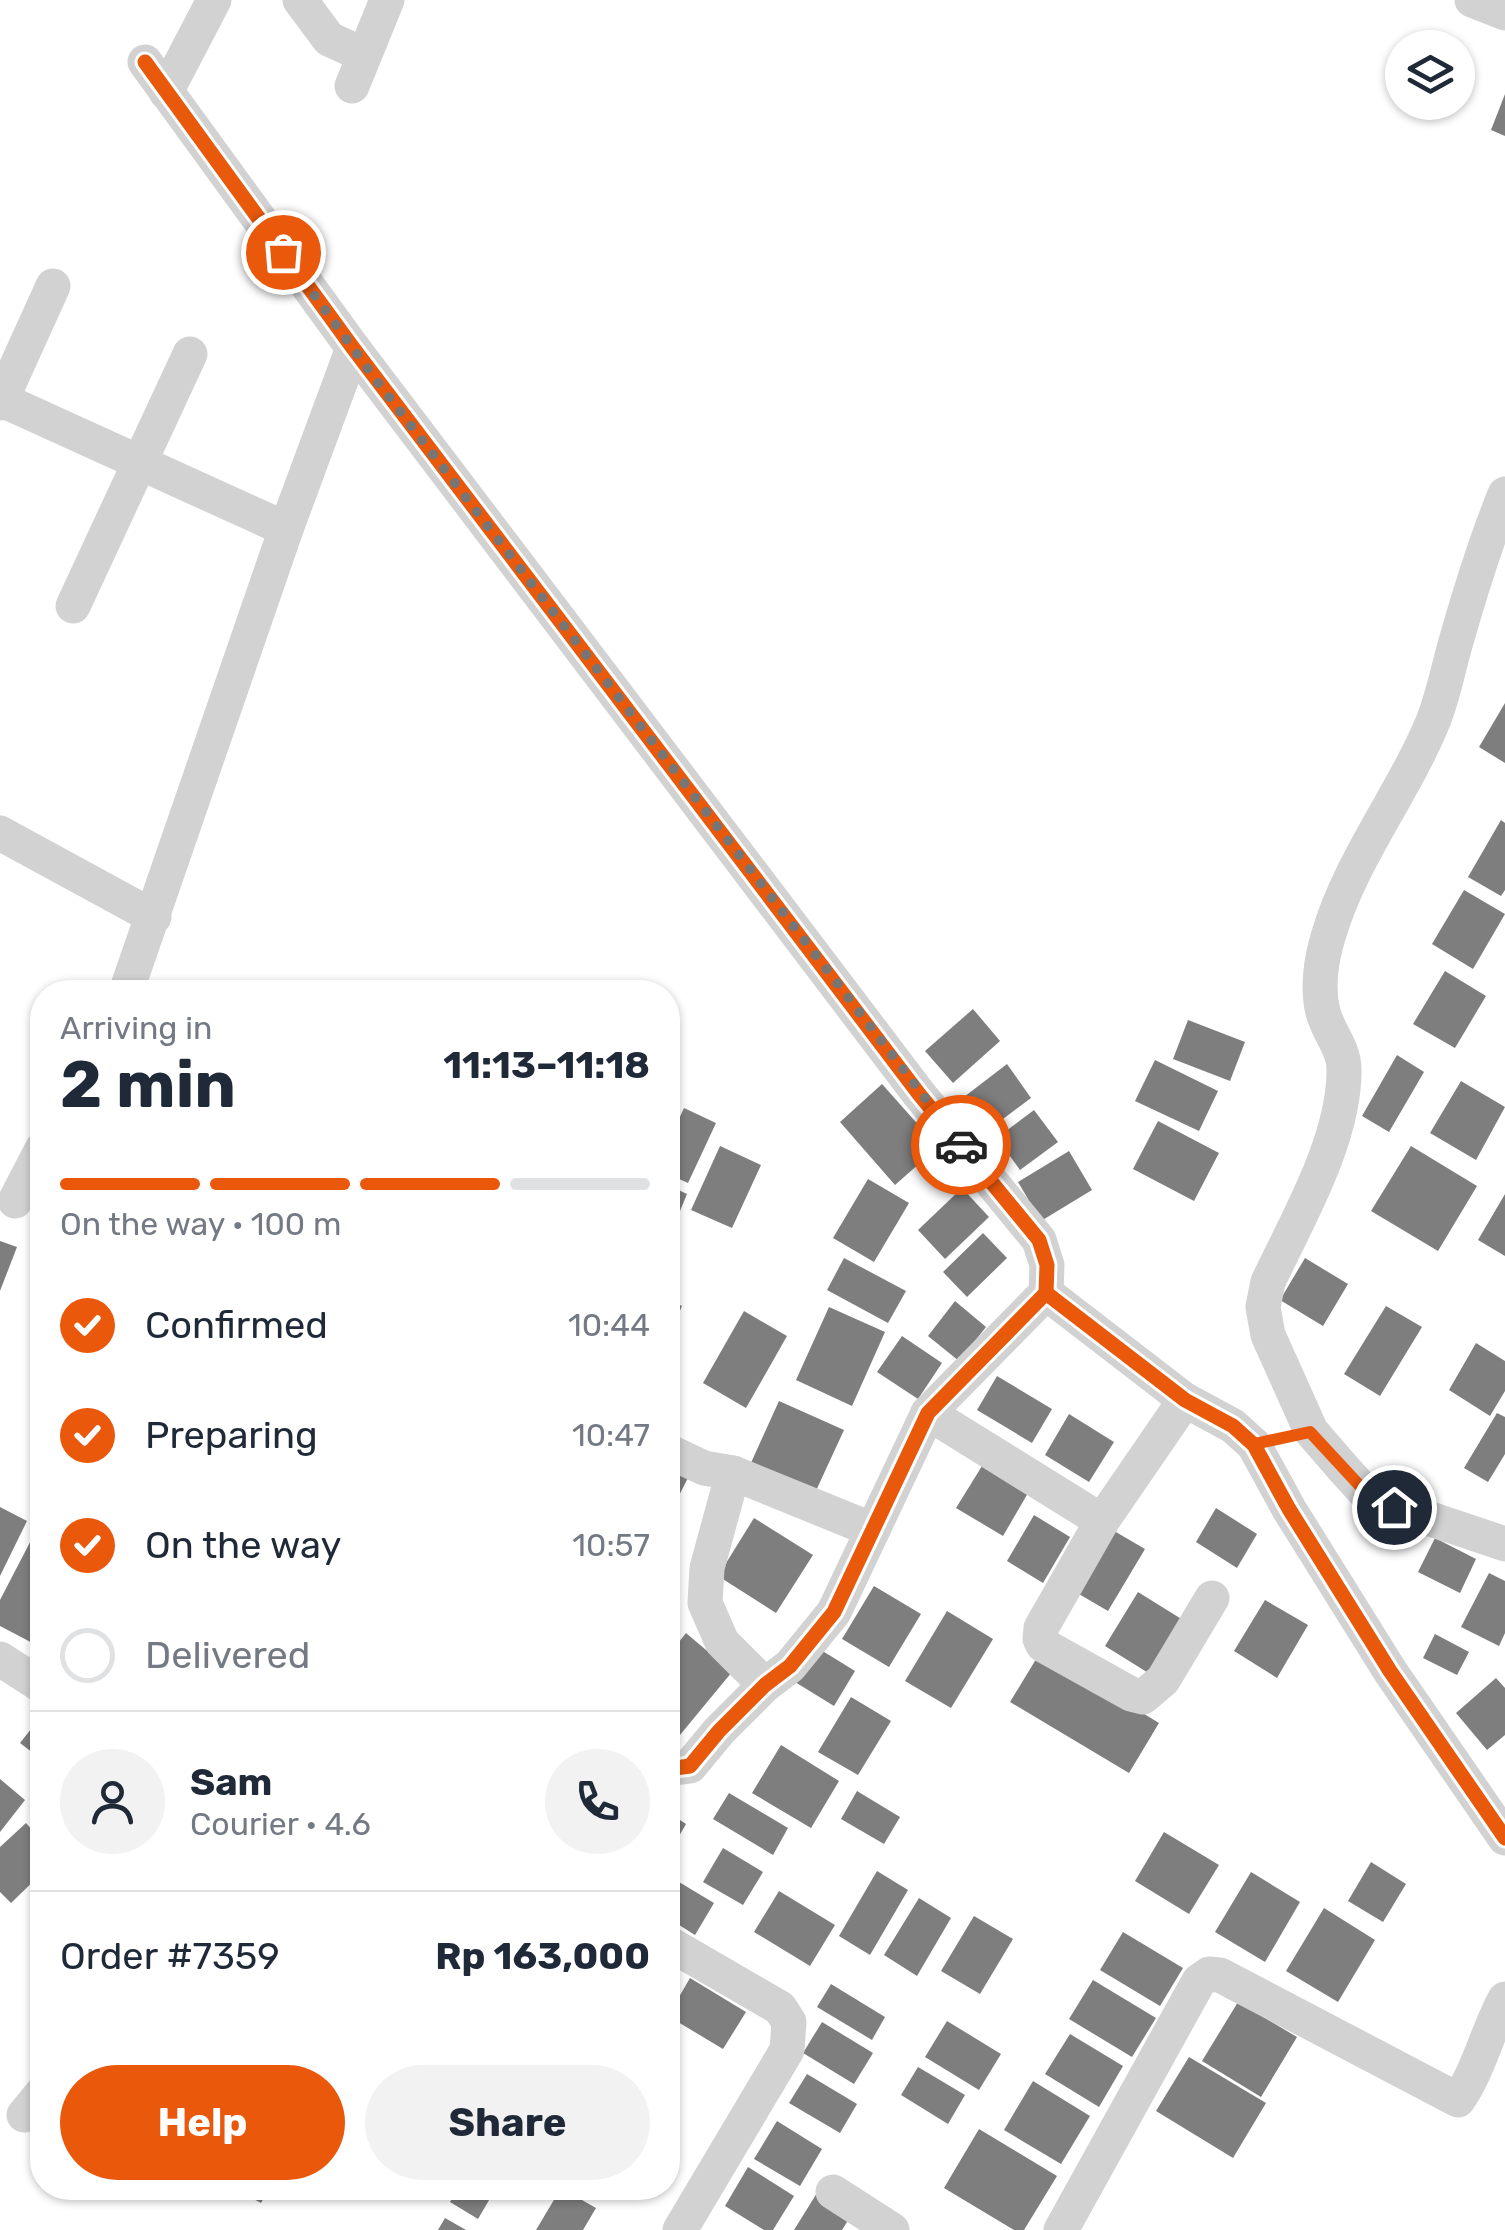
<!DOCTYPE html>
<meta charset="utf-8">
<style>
body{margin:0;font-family:Rubik,sans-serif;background:#f2f2f3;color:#1f2937;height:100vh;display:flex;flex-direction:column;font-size:38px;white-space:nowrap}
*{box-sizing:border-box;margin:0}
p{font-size:32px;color:#747a83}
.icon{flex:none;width:55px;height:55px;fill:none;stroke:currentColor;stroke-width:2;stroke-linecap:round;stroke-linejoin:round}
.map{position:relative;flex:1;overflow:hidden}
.details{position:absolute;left:30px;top:980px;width:650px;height:1220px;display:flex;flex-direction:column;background:#fff;border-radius:40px;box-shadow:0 2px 8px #0004}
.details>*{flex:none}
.buttons{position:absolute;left:1385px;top:30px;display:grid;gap:20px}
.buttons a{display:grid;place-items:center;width:90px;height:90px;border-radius:50%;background:#fff;box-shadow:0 2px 8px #0004;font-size:50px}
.pin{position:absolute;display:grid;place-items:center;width:85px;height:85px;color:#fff;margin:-42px;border:5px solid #fff;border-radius:50%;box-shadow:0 2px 10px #0007}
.courier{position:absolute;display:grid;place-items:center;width:100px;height:100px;margin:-50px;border:8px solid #ea580c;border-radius:50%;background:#fff;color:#222;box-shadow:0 2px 12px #0007}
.head em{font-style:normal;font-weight:700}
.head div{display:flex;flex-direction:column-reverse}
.head{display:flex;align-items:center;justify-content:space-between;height:170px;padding:0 30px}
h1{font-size:65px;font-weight:700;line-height:75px}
.bar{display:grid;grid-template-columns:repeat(4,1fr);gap:15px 10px;align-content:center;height:120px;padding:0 30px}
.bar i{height:12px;border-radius:8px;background:#e0e1e3}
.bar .selected{background:#ea580c}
.bar p{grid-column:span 4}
.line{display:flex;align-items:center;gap:25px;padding:0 30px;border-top:2px solid #e0e1e3}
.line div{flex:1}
.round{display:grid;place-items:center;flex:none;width:105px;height:105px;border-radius:52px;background:#f2f2f3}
ol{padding:0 30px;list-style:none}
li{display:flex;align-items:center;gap:30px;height:110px}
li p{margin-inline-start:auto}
li .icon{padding:10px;border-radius:50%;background:#ea580c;color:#fff;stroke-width:4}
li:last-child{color:#747a83}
li i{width:55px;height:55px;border:5px solid #e0e1e3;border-radius:50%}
.button{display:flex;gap:20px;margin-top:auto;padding:20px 30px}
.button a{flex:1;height:115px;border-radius:60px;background:#ea580c;color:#fff;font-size:40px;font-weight:700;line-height:115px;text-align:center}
.button a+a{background:#f2f2f3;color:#1f2937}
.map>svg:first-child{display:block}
.building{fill:#7e7e7e}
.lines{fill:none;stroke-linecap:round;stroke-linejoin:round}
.street{stroke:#d2d2d2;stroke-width:35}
.cycleway-casing{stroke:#fff;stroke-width:21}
.cycleway{stroke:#e8590c;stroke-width:15}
.done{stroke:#767676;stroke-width:10;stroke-dasharray:0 18}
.route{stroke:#ea580c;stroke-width:12}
</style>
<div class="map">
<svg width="1505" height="2230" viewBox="0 0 1505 2230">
<rect width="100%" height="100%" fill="#fff"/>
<!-- building -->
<g class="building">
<polygon points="1505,94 1505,136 1491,130"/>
<polygon points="1505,703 1505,763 1479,747"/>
<polygon points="1501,820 1505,823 1505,890 1501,896 1468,877"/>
<polygon points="1464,890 1505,914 1473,969 1432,944"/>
<polygon points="1445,971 1486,996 1455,1048 1413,1024"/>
<polygon points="973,1009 1000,1041 953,1083 925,1051"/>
<polygon points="1188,1020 1245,1042 1230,1081 1173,1059"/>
<polygon points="1397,1055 1424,1072 1389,1132 1362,1116"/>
<polygon points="1155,1060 1218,1091 1199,1131 1135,1101"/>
<polygon points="1007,1064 1031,1098 984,1133 960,1100"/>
<polygon points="1461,1081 1505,1107 1476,1160 1430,1133"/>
<polygon points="882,1084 938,1147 895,1185 840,1122"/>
<polygon points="684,1108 716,1123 688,1183 668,1174 668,1143"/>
<polygon points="1034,1110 1058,1142 1020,1170 997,1138"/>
<polygon points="1158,1121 1219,1153 1194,1201 1133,1169"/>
<polygon points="720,1146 761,1165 732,1228 691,1210"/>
<polygon points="1411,1146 1477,1186 1438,1251 1371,1211"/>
<polygon points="1069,1151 1092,1190 1041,1221 1018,1182"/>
<polygon points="868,1179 909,1203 874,1262 833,1238"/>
<polygon points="668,1185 687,1194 668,1240"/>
<polygon points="962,1188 989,1217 945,1259 918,1230"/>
<polygon points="1505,1194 1505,1256 1478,1240"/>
<polygon points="983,1233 1007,1258 967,1297 943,1272"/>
<polygon points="0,1241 17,1247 0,1291"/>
<polygon points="844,1258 906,1291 888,1323 827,1290"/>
<polygon points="1305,1258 1348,1284 1323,1326 1280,1300"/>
<polygon points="668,1299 682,1306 668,1339"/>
<polygon points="955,1301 986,1327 959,1361 928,1336"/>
<polygon points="1386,1306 1422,1327 1380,1396 1344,1374"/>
<polygon points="829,1307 885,1332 852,1406 796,1380"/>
<polygon points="744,1311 787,1336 746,1408 703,1383"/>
<polygon points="902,1336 942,1363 918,1399 877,1372"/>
<polygon points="1476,1343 1505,1361 1505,1391 1490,1416 1449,1390"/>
<polygon points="997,1376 1052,1409 1032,1443 977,1410"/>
<polygon points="779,1401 844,1430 814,1495 750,1465"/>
<polygon points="1497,1413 1505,1417 1505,1454 1488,1482 1464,1468"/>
<polygon points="1069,1414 1114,1442 1089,1482 1045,1455"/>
<polygon points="668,1455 693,1468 668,1517"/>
<polygon points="982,1466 1028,1493 1003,1536 956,1508"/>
<polygon points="0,1507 27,1521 0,1576"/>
<polygon points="1216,1508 1257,1534 1237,1568 1196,1542"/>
<polygon points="1034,1515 1070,1537 1043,1583 1007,1561"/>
<polygon points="754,1518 813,1555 776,1613 718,1576"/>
<polygon points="40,1523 42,1525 42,1648 0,1626 0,1600"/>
<polygon points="1109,1528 1145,1549 1108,1611 1072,1590"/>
<polygon points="1435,1538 1476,1559 1460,1593 1418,1572"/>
<polygon points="1489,1573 1505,1581 1505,1633 1499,1646 1461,1627"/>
<polygon points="874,1586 921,1614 889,1667 842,1639"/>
<polygon points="1138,1592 1183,1620 1150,1674 1105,1646"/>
<polygon points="1265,1600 1308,1625 1277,1678 1234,1651"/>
<polygon points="947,1611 993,1639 951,1708 905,1681"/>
<polygon points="686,1633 732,1672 675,1741 668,1735 668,1656"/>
<polygon points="1435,1634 1469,1652 1457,1675 1423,1658"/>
<polygon points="816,1647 855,1671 834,1706 795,1682"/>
<polygon points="1041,1651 1159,1723 1129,1773 1010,1702"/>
<polygon points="1496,1678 1505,1688 1505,1735 1487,1750 1456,1713"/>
<polygon points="851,1697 891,1721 858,1775 818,1752"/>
<polygon points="42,1715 42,1760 20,1743"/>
<polygon points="781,1745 839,1781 811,1828 752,1793"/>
<polygon points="0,1779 25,1800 0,1832"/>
<polygon points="857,1791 900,1817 884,1844 841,1819"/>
<polygon points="729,1793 788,1828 773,1855 713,1819"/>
<polygon points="668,1812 686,1824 668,1855"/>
<polygon points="26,1823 42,1841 42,1873 11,1903 0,1892 0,1847"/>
<polygon points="1164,1832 1219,1865 1189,1914 1135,1881"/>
<polygon points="723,1848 763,1872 743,1905 703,1882"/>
<polygon points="1371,1862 1406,1884 1383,1922 1348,1901"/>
<polygon points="877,1871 908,1890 870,1955 839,1936"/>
<polygon points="1251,1872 1300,1902 1265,1962 1215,1932"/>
<polygon points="674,1879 714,1903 695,1935 668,1918 668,1889"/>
<polygon points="779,1891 835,1925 810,1966 754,1932"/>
<polygon points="919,1898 951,1918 917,1976 884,1955"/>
<polygon points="1324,1908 1375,1940 1338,2002 1286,1971"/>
<polygon points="974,1916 1013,1939 980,1994 941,1971"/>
<polygon points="1123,1932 1183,1968 1160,2006 1100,1970"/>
<polygon points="690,1978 746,2012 723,2049 668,2016"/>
<polygon points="1093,1980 1156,2018 1132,2057 1069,2019"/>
<polygon points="831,1984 885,2017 872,2040 817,2007"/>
<polygon points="1238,2002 1297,2037 1261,2097 1202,2061"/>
<polygon points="947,2021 1001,2054 979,2090 925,2057"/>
<polygon points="822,2022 873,2053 854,2084 803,2053"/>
<polygon points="1070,2034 1123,2066 1099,2107 1045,2074"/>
<polygon points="1189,2057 1266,2103 1233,2158 1156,2111"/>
<polygon points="918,2067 965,2095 948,2124 901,2095"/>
<polygon points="807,2074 857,2104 840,2133 789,2103"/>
<polygon points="1033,2081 1090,2116 1061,2164 1004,2130"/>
<polygon points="777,2121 822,2149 800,2186 754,2159"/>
<polygon points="979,2129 1057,2176 1024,2230 1014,2230 944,2188"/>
<polygon points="748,2167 794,2196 773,2230 764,2230 725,2206"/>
<polygon points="233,2188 269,2188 261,2203"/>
<polygon points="459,2188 479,2188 492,2195 478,2219 450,2202"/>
<polygon points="561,2188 596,2208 583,2230 536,2230"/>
<polygon points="817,2193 852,2214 842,2230 794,2230"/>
<polygon points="445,2218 466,2230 438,2230"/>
</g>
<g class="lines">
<!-- street -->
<g class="street">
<polyline points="300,0 329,39 364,55"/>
<polyline points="1472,0 1505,13"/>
<polyline points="145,62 353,348 919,1094 1039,1240 1047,1265 1046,1293"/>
<polyline points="352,86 387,0"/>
<polyline points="166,92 214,0"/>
<polyline points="2,400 286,529"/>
<polyline points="0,403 53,286"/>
<path d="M 1505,494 C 1486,541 1471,589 1457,638 C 1449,665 1444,693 1434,719 C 1404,793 1350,860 1328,937 C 1321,960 1317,989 1323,1012 C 1328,1032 1344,1048 1344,1069 C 1345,1139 1297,1220 1268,1282 L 1263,1307 L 1268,1335 L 1311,1431 L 1343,1468 L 1371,1499 L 1505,1544"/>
<polyline points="73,606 190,354"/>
<polyline points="0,833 154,917"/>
<polyline points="126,992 286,529 353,348"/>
<polyline points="15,1201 42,1149"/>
<polyline points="1185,1400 1102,1521 1041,1628 1040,1639 1043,1645 1131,1694 1143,1697 1163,1680 1212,1598"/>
<polyline points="928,1413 1102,1521"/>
<polyline points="668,1451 704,1468 733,1473 873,1530"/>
<polyline points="733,1473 707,1568 705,1603 722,1642 765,1685"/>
<polyline points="0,1659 42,1686"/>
<polyline points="668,1769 690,1766 719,1731 765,1685 790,1666 834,1612 928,1413 1046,1293 1185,1400 1233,1426 1254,1445 1289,1509 1390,1671 1505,1838"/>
<polyline points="668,1943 780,2008 789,2022 787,2050 680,2230"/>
<polyline points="24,2115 42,2093"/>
<polyline points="833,2192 892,2230"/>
<path d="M 1061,2230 L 1199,1981 L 1209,1974 L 1220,1975 L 1458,2100 C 1479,2070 1487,2032 1505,1999"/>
</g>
<defs>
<g id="cycleway">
<polyline points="145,62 353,348 919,1094 1039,1240 1047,1265 1046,1293"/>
<polyline points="668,1769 690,1766 719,1731 765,1685 790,1666 834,1612 928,1413 1046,1293 1185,1400 1233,1426 1254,1445 1289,1509 1390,1671 1505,1838"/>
</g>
</defs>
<!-- cycleway casing -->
<use href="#cycleway" class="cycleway-casing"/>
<!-- cycleway -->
<use href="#cycleway" class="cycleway"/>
</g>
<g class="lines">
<!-- done -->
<polyline class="done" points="283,252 376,380 961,1145"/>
<!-- route -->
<polyline class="route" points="961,1145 1039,1240 1047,1266 1046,1293 1185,1400 1233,1426 1254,1444 1310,1432 1372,1499 1394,1507"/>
</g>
</svg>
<div class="buttons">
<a><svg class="icon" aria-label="layers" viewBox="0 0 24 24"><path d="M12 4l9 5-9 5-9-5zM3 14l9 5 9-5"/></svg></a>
</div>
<div class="pin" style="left:283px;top:252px;background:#ea580c"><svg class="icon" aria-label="bag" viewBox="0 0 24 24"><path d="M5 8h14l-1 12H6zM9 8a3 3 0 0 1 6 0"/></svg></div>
<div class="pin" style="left:1394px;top:1507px;background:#1f2937"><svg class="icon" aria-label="home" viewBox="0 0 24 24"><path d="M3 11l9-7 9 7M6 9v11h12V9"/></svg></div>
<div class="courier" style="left:961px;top:1145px"><svg class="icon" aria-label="car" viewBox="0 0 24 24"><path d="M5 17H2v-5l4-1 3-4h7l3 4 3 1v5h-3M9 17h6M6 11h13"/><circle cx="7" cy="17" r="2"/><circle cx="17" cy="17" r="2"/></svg></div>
<section class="details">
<div class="head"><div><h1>2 min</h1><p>Arriving in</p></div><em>11:13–11:18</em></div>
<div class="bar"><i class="selected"></i><i class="selected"></i><i class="selected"></i><i></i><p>On the way · 100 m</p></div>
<ol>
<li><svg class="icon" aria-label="check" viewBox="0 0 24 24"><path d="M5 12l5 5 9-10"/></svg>Confirmed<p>10:44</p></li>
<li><svg class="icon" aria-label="check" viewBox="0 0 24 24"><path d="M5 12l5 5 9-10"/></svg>Preparing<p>10:47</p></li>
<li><svg class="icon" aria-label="check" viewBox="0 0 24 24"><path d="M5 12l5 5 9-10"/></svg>On the way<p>10:57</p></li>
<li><i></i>Delivered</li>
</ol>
<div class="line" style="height:180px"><a class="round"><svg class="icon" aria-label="person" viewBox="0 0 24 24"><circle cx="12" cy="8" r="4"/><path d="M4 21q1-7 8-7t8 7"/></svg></a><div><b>Sam</b><p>Courier · 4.6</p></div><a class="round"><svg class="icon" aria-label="phone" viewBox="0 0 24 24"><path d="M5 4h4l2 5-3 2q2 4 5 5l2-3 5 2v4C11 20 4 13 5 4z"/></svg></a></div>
<div class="line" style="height:130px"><div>Order #7359</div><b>Rp 163,000</b></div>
<div class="button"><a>Help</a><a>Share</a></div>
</section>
</div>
